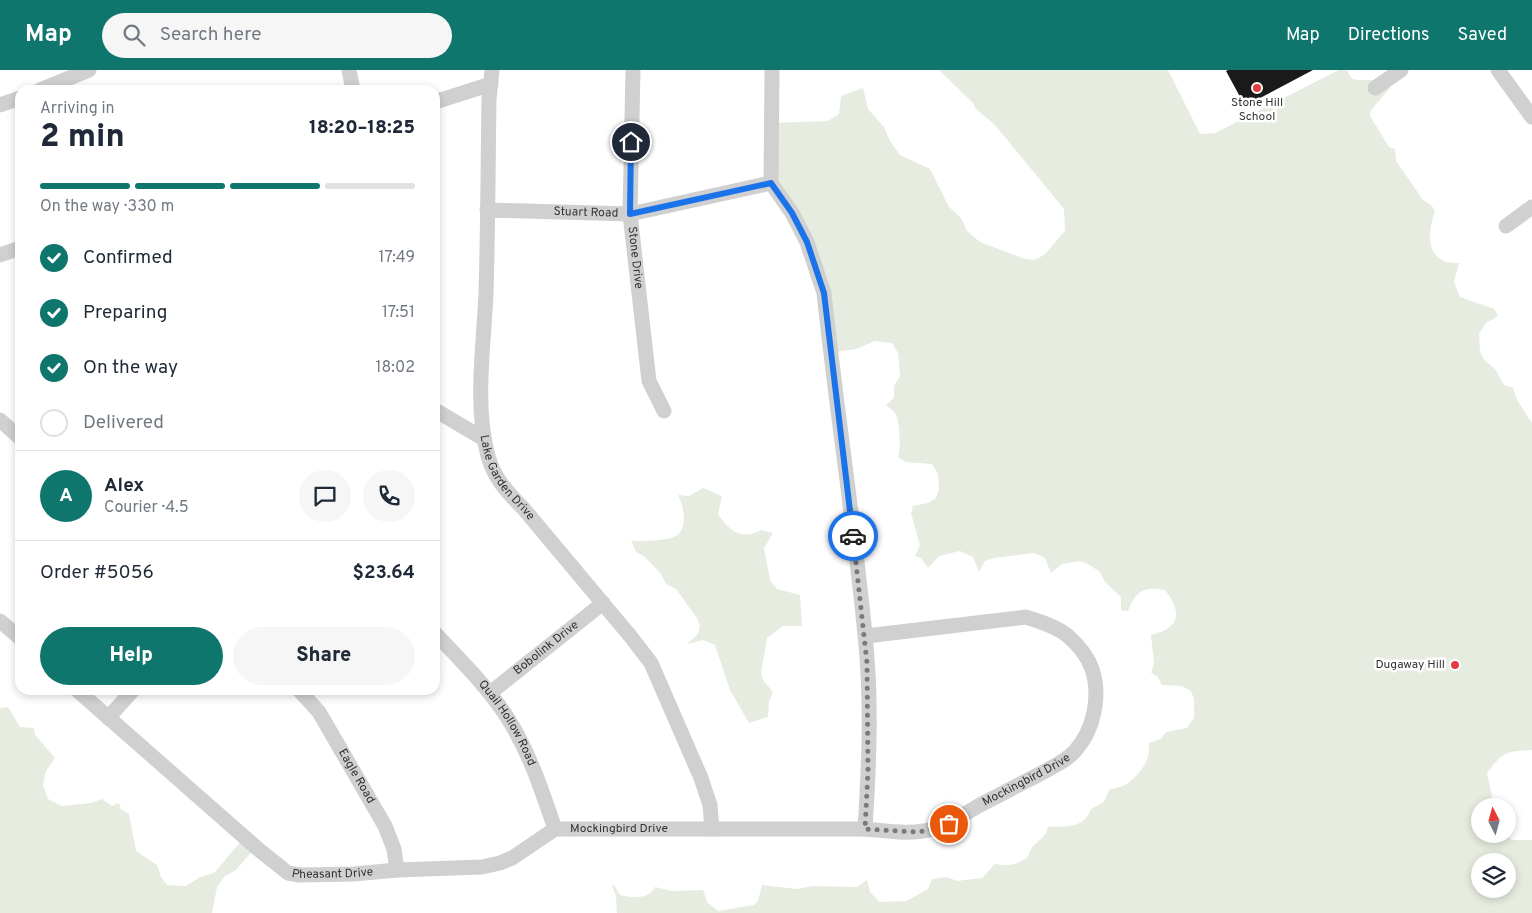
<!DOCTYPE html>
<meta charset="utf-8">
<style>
body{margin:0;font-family:Overpass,sans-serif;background:#f6f6f7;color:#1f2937;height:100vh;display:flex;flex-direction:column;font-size:19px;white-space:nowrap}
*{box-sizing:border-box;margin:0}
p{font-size:16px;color:#747a83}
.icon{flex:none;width:28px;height:28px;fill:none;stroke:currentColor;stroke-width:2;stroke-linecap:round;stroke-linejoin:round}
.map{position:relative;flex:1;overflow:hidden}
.panel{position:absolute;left:15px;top:15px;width:425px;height:610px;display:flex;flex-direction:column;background:#fff;border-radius:15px;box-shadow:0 2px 8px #0003}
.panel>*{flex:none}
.needle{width:32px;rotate:354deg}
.controls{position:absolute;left:1471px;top:728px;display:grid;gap:10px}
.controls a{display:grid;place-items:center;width:45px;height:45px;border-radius:50%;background:#fff;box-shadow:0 2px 8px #0003;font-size:25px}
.pin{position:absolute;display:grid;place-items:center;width:42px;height:42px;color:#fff;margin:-21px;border:2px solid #fff;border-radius:50%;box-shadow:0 1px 5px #0007}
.courier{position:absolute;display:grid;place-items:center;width:50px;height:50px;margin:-25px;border:4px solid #1a73e8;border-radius:50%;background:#fff;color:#222;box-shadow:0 1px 6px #0007}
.head em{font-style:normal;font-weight:800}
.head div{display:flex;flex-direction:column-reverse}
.head{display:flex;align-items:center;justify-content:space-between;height:85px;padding:0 25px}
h1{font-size:32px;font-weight:800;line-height:38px}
.bar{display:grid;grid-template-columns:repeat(4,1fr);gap:8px 5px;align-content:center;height:60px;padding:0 25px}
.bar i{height:6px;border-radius:4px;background:#e0e1e3}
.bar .active{background:#0f766e}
.bar p{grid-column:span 4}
.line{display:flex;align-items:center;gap:12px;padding:0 25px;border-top:1px solid #e0e1e3}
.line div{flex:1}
.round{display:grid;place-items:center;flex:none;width:52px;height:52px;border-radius:26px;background:#f6f6f7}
ol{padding:0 25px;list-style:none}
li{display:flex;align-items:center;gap:15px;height:55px}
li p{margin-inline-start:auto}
li .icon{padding:5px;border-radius:50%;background:#0f766e;color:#fff;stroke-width:4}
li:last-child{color:#747a83}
li i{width:28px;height:28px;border:2px solid #e0e1e3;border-radius:50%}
.button{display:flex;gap:10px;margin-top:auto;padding:10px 25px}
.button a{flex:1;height:58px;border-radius:30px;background:#0f766e;color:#fff;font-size:20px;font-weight:800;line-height:58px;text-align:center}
.button a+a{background:#f6f6f7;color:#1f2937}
header{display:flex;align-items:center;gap:30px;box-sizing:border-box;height:70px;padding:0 25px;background:#0f766e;color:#fff}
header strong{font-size:24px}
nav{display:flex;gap:28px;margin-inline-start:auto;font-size:18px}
.search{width:350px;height:45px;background:#f6f6f7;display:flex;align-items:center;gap:12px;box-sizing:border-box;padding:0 18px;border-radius:28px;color:#747a83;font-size:19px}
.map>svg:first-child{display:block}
.green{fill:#e6ecdf;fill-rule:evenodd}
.building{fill:#1a1a1a}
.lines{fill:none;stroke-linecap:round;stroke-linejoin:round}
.minor{stroke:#d0d0d0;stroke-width:15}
.done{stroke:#7a7a7a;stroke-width:5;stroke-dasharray:0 9}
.route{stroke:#1a73e8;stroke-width:6}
.poi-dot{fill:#e63946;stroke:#fff;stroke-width:2}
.labels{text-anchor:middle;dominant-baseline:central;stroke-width:5;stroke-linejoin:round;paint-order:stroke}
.poi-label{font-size:12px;fill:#333;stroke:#fff}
.street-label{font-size:12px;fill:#333;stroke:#fff}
</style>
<header>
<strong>Map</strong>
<div class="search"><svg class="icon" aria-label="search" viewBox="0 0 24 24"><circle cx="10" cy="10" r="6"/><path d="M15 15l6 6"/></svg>Search here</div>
<nav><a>Map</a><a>Directions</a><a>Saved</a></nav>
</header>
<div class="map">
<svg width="1532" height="843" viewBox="0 0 1532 843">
<rect width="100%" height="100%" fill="#fff"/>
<!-- green -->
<g class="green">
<path d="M 939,0 L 1168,0 L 1200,64 L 1215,63 L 1339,0 L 1347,0 L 1352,9 C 1366,12 1379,6 1390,18 L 1371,40 L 1370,46 L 1389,77 L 1395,79 L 1396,91 L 1423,130 L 1432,136 L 1435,142 C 1429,157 1425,183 1444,191 C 1448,193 1455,193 1459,193 L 1454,212 L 1460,227 L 1494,239 L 1498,246 L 1486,253 L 1479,264 L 1480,282 L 1484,290 L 1495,299 L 1504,315 L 1513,318 L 1517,330 L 1532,353 L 1532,680 C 1506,681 1503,682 1487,703 L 1494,736 L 1480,736 L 1480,764 L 1505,764 L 1512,770 L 1532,770 L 1532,843 L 617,843 L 616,826 L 612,816 L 614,815 L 620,825 C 632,828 648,830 655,817 L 672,821 L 703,820 L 707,832 L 718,841 L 754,835 L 758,831 L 762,815 L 797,819 L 812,816 L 857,817 L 867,810 L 870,822 L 880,832 L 906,831 L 928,819 L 932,809 L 947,807 L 957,811 L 982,808 L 995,794 C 1007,797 1018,794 1028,787 C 1033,769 1044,773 1048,757 C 1066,756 1084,759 1091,739 L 1104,732 L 1109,720 C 1115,718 1123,717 1128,713 C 1141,703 1151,689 1149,673 L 1161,669 L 1166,662 L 1187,658 L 1194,648 L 1194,629 L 1191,621 L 1182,616 L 1162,615 L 1157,606 L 1151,603 L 1154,593 L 1151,565 C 1181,558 1182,542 1165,520 C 1143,516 1136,521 1128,541 L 1121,540 L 1121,527 L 1105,512 L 1100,502 L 1088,494 L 1080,491 L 1062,494 L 1051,503 L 1045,488 L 1034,483 L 994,488 L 985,491 L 979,502 L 973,487 L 960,481 L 939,486 L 928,498 L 921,488 L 915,486 L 920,475 L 911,443 L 913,436 L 928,433 L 936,428 L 939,419 L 938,404 L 932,394 L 906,392 L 898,387 C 901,378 900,351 895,343 C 893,340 888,337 886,335 L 894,328 L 894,316 L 900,306 L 898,283 L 892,273 L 875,271 L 856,279 L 834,282 L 824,219 L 772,112 L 773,53 L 828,51 L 839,44 L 841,26 L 863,18 L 868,39 L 884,57 L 890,71 L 900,85 L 930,99 L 949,137 L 961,148 L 967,161 L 980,172 L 1025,189 L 1034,190 L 1044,185 L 1065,161 L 1064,139 L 995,55 L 976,39 L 973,33 ZM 1480,791 L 1508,791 L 1508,819 L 1480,819 Z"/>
<path d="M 703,418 L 722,426 L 718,444 C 729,461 742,471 761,460 L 773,463 L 764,478 L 770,510 L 777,519 L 800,525 L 802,556 L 783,556 L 767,568 L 761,603 L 763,610 L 773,622 L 769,631 L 768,647 L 749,653 L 730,620 L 715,575 L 703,570 L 687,574 L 698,564 L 700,556 L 697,548 L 676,519 L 666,514 L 661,504 L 644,486 L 636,482 L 631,470 C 641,472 649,471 658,470 C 663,469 669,469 674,467 C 689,461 684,436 678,425 L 689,426 Z"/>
<polygon points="8,637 20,657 34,658 35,665 55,688 46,701 43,715 48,729 62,736 91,733 102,729 112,736 118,733 121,736 119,738 129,744 136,781 157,795 161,807 167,815 186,816 200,807 214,803 244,768 255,778 236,800 225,806 217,817 212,843 0,843 0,638"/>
</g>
<!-- building -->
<polygon class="building" points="1228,0 1313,0 1245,36 1226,1"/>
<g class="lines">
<!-- minor -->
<g class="minor">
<polyline points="349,0 353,20"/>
<path id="s1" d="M 492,0 L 489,29 C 488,94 488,158 486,223 C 484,275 474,335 488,386 C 494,408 507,422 523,438 L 631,567 L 651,593 L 701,708 L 710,735 L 712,759"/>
<path id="s2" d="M 633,0 L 630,144 L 649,311 L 664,341"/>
<path d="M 772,0 L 771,113 L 792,143 L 807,172 L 824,223 C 836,337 854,451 865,565 C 872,630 869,695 865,759"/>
<polyline points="1498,0 1532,47"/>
<polyline points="1375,18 1401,0"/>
<polyline points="40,20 89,0"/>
<polyline points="435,32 491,14"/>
<polyline points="0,35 20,28"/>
<path id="s3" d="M 487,140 L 630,144 L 771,113"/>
<polyline points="1506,156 1532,137"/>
<polyline points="0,185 20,178"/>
<polyline points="435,340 484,369"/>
<polyline points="0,350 20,368"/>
<polyline points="0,551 20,568"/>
<path id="s4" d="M 435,563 C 460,590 487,616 507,647 C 529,681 542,721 555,759"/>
<path id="s5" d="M 77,620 L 258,779 L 288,803 L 299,805 L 354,804 L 397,800 L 482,797 L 500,793 L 512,788 L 555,759"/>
<path id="s6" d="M 299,620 L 319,642 L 385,756 L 394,779 L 397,800"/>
<path id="s7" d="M 490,623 L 603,533"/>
<polyline points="108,648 133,620"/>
<path id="s8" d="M 555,759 L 865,759 C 888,761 911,765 933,759 C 951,754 964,744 980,735 C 998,726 1016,716 1034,707 C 1048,699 1064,693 1075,681 C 1094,660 1101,626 1092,599 C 1088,587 1077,574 1068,566 C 1056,556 1040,552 1026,547 L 866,566"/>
</g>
</g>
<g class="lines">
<!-- done -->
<polyline class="done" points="853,466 867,593 868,701 865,759 919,762 949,754"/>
<!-- route -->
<polyline class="route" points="631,72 630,144 771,113 792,143 807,172 824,223 853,466"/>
</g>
<!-- markers -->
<g class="poi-dot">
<circle cx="1257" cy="18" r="5"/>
<circle cx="1455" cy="595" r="5"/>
</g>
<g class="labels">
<!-- poi labels -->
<g class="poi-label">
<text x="1257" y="33">Stone Hill<tspan x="1257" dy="14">School</tspan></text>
<text x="1445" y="595" text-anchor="end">Dugaway Hill</text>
</g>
<!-- street labels -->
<g class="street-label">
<text stroke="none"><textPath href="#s3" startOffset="99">Stuart Road</textPath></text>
<text stroke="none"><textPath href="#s2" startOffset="188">Stone Drive</textPath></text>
<text stroke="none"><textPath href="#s1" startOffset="415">Lake Garden Drive</textPath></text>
<text stroke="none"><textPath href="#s7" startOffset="72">Bobolink Drive</textPath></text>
<text stroke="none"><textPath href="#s4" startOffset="116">Quail Hollow Road</textPath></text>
<text stroke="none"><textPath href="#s6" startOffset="104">Eagle Road</textPath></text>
<text stroke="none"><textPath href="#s8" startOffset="484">Mockingbird Drive</textPath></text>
<text stroke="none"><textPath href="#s8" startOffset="64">Mockingbird Drive</textPath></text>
<text stroke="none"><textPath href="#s5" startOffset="324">Pheasant Drive</textPath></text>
</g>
</g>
</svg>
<div class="controls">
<a><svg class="needle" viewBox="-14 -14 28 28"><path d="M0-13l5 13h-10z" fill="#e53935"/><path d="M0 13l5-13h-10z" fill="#747a83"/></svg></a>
<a><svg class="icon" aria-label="layers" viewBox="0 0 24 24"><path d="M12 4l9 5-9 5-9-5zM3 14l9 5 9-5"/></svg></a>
</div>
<div class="pin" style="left:949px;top:754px;background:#ea580c"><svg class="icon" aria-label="bag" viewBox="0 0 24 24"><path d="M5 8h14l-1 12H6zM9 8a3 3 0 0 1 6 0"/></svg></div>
<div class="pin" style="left:631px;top:72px;background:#1f2937"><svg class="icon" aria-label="home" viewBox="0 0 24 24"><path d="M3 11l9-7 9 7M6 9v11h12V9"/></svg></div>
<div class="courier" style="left:853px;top:466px"><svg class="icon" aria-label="car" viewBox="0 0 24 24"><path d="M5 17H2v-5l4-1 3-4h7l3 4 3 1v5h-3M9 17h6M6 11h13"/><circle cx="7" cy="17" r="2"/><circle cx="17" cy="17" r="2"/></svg></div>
<section class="panel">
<div class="head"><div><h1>2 min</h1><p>Arriving in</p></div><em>18:20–18:25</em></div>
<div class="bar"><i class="active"></i><i class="active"></i><i class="active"></i><i></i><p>On the way · 330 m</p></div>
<ol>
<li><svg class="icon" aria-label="check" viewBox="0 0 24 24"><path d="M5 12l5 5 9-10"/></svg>Confirmed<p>17:49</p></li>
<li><svg class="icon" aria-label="check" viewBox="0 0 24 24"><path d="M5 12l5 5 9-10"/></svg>Preparing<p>17:51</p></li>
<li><svg class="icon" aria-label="check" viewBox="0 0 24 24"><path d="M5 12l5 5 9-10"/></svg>On the way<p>18:02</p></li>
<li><i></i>Delivered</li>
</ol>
<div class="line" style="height:90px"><b class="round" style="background:#0f766e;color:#fff">A</b><div><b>Alex</b><p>Courier · 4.5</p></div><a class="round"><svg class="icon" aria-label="chat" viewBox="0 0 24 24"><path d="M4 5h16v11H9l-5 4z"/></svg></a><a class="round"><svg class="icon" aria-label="phone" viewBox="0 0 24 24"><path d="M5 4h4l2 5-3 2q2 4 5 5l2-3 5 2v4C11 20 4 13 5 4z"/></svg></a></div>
<div class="line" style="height:65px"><div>Order #5056</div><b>$23.64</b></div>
<div class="button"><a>Help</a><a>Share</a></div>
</section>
</div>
